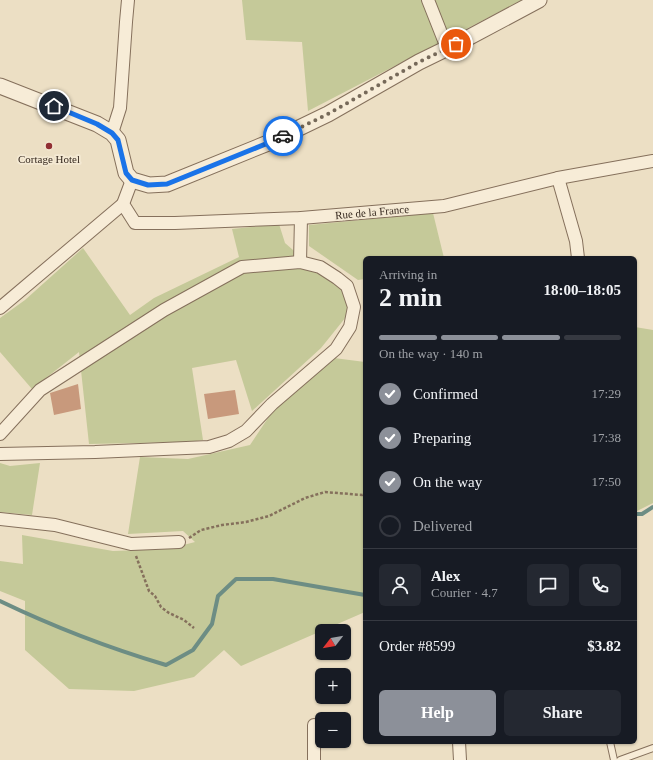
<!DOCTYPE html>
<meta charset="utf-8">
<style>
body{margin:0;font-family:"Times New Roman",serif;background:#242831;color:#f1f3f6;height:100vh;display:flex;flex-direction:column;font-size:15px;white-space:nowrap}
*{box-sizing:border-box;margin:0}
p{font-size:13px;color:#9ea1a6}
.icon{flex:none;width:22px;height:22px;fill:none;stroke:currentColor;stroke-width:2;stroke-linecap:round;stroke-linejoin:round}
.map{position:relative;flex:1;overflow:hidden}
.drawer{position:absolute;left:363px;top:256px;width:274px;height:488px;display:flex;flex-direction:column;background:#171b24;border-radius:6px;box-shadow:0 1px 3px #0004}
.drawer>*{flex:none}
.needle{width:26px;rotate:239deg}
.buttons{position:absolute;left:315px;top:624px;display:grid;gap:8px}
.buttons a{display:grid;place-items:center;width:36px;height:36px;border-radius:6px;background:#171b24;box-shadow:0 1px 3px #0004;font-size:20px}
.pin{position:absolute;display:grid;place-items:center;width:34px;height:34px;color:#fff;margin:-17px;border:2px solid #fff;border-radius:50%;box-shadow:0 1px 4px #0007}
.courier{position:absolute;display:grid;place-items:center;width:40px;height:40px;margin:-20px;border:3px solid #1a73e8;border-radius:50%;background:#fff;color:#222;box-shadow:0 1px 5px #0007}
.headline em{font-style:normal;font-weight:700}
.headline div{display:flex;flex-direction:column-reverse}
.headline{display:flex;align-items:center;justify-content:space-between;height:68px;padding:0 16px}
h1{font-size:26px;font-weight:700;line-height:30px}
.bar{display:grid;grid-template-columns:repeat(4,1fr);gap:6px 4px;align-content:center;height:48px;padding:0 16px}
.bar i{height:5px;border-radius:3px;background:#363941}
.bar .active{background:#8c9099}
.bar p{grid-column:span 4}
.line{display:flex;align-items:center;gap:10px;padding:0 16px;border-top:1px solid #363941}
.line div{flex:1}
.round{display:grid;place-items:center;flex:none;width:42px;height:42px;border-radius:6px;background:#242831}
ol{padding:0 16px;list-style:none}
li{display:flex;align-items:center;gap:12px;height:44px}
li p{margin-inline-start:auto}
li .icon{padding:4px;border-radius:50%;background:#8c9099;color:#fff;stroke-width:4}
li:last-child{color:#9ea1a6}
li i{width:22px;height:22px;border:2px solid #363941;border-radius:50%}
.action{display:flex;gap:8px;margin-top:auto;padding:8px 16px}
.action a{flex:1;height:46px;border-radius:6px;background:#8c9099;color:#fff;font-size:16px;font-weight:700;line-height:46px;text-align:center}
.action a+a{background:#242831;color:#f1f3f6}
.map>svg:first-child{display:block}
.green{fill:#c5c999}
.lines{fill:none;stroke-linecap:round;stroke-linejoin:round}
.stream{stroke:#6d8d84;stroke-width:4}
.building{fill:#c8997c}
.service-casing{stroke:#85705c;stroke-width:8}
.minor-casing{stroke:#85705c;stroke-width:14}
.tertiary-casing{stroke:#85705c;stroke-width:17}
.path{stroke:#85705c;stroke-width:2.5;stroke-dasharray:3 2;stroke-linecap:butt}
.service{stroke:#f7ecd7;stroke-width:6}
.minor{stroke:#f7ecd7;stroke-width:12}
.tertiary{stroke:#f7ecd7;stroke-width:15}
.done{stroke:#766959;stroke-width:4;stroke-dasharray:0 7.2}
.route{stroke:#1a73e8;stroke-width:5}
.poi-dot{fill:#912f33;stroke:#f4e9d3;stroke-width:1.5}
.labels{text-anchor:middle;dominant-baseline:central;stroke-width:3.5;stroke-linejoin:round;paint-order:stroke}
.poi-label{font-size:11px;fill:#36291f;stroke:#f4e9d3}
.street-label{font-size:11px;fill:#36291f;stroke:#f4e9d3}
</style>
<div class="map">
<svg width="653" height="760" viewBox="0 0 653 760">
<rect width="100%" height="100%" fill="#ecdfc4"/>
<!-- green -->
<g class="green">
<polygon points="242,0 522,0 308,111 302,42 246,40"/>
<polygon points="433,213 444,258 365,258 365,279 358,280 309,246 309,225"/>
<polygon points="279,224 285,243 301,257 348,285 354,307 321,348 252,411 236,360 192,368 203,440 189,442 89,444 79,352 32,389 0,352 0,318 25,300 83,248 130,315 154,298 239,257 232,229"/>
<polygon points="635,327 653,330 653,503 635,512"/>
<polygon points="334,358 365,362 365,612 241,666 224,650 194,677 134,691 69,689 25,650 25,601 0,591 0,561 23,564 22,535 113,551 168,549 195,542 183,531 128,534 140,457 188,459 250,445 284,394"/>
<polygon points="0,463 10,466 40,463 32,515 0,512"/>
</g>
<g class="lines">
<!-- stream -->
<g class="stream">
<polyline points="635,514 642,514 653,507"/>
<path d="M 0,601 C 54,627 109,648 166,665 L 193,650 L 212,624 L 218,596 L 236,579 L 273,579 L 365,595"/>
</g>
</g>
<!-- building -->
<g class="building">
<polygon points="78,384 81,409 54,415 50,393"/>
<polygon points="235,390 239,414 208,419 204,394"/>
</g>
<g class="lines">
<defs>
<g id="service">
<polyline points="610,742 614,760"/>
<polyline points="620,760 653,748"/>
</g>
<g id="minor">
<polyline points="428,0 447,48"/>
<polyline points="112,133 120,108 126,22 128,0"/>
<polyline points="558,178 576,241 578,258"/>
<polyline points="132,180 123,204 135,223 175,223 301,218 444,206 558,178 653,161"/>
<polyline points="300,262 301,218"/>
<polyline points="0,308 123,204"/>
<polyline points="0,434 40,390 164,310 242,267 300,262 320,267 337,278 347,286 354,307 350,327 336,349 272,404 246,431 229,441 209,447 95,452 0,454"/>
<polyline points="0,519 55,525 131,544 179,542"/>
<polyline points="314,725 314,760"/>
<polyline points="459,742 460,760"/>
</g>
<polyline id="tertiary" points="0,86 97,124 112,133 118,140 126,173 132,180 149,185 167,184 268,143 328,114 419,62 464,40 539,0"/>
</defs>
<!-- service casing -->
<use href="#service" class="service-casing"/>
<!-- minor casing -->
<use href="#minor" class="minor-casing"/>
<!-- tertiary casing -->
<use href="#tertiary" class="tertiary-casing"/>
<!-- path -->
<g class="path">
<polyline points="189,538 201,530 222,525 246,522 269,516 305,498 325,492 362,495 365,494"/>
<polyline points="136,556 149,591 155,596 161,607 169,613 184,620 194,628"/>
</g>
<!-- service -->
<use href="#service" class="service"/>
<!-- minor -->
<use href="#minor" class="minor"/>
<!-- tertiary -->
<use href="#tertiary" class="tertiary"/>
</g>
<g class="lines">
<!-- done -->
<polyline class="done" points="283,136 328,114 419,62 456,44"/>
<!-- route -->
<polyline class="route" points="54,106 97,124 112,133 118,140 126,173 132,180 148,185 167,184 268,143 283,136"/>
</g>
<!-- markers -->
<circle class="poi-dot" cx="49" cy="146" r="4"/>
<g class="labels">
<!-- poi labels -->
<g class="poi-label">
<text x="49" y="159">Cortage Hotel</text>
</g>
<!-- street labels -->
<g class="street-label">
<text transform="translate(372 212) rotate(-5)">Rue de la France</text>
</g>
</g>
</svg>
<div class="buttons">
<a><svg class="needle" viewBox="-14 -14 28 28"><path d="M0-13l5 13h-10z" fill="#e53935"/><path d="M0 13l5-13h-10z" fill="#9ea1a6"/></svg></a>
<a>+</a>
<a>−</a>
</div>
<div class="pin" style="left:456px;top:44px;background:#ea580c"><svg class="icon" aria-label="bag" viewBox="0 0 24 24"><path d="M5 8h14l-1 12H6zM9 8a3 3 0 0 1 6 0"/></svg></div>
<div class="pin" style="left:54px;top:106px;background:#1f2937"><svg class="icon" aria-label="home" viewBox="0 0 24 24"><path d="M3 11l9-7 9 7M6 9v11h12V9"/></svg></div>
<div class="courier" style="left:283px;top:136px"><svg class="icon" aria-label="car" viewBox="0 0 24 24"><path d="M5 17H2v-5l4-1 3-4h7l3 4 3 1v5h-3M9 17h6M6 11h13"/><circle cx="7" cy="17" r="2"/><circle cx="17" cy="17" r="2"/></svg></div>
<section class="drawer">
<div class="headline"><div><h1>2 min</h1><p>Arriving in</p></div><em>18:00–18:05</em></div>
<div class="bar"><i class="active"></i><i class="active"></i><i class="active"></i><i></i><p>On the way · 140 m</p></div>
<ol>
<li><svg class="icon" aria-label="check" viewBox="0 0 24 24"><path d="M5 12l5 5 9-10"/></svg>Confirmed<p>17:29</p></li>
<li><svg class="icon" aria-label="check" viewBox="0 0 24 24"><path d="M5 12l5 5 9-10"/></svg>Preparing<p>17:38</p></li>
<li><svg class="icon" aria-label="check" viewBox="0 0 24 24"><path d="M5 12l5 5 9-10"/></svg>On the way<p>17:50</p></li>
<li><i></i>Delivered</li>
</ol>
<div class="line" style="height:72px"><a class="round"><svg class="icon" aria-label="person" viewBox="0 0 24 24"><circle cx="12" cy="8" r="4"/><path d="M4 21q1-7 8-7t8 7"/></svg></a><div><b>Alex</b><p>Courier · 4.7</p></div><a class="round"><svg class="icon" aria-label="chat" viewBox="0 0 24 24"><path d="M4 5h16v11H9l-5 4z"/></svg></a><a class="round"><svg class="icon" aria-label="phone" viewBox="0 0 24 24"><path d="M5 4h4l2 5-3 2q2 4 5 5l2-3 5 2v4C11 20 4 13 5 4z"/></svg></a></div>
<div class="line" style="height:52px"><div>Order #8599</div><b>$3.82</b></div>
<div class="action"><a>Help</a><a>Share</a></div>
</section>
</div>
